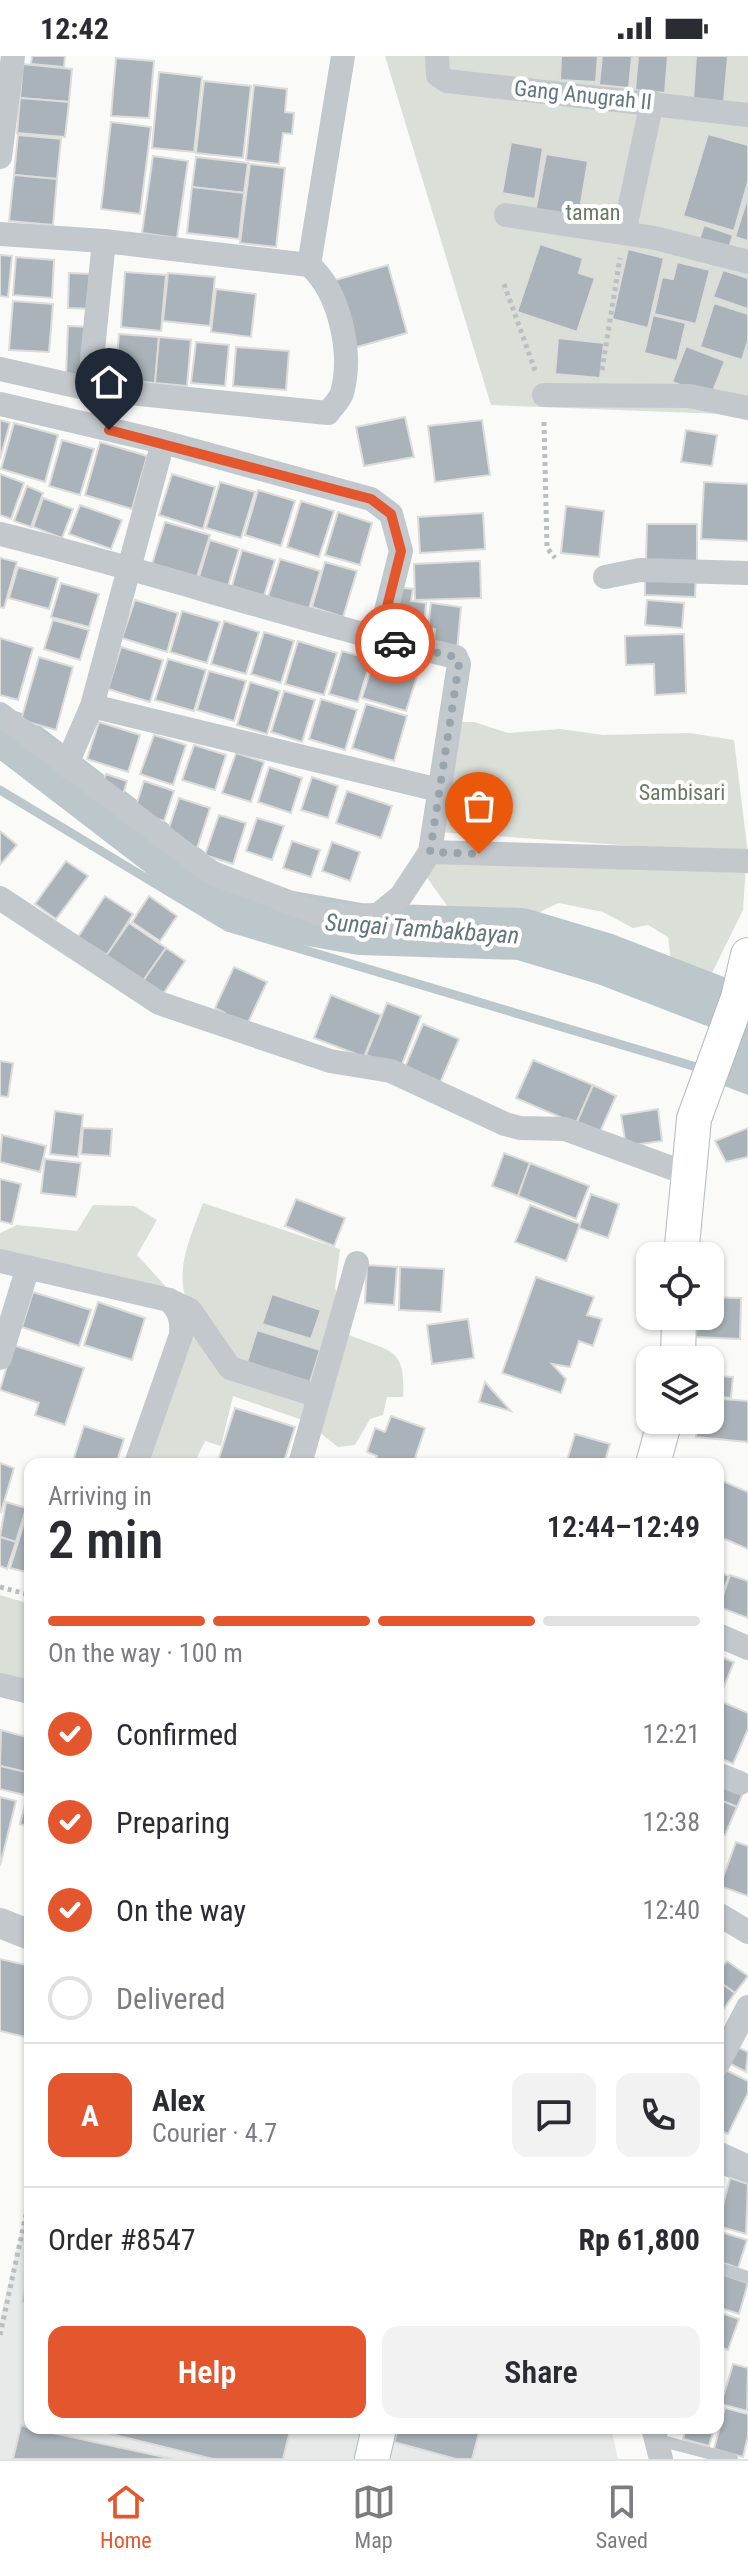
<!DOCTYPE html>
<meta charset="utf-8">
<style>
body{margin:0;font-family:"Roboto Condensed",sans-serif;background:#f2f2f3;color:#2b2b33;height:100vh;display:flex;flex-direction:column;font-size:30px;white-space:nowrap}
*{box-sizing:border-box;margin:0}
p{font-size:26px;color:#7c7c81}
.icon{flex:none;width:44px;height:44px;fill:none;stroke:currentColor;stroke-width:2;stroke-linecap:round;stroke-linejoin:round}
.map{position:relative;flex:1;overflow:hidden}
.details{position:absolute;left:24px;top:1402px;width:700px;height:976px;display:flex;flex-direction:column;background:#fff;border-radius:16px;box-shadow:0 2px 6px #0004}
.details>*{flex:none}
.controls{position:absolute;left:636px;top:1186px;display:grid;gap:16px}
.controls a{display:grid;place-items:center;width:88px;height:88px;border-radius:16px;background:#fff;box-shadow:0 2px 6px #0004;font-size:40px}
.pin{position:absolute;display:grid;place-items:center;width:68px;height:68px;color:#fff;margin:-82px -34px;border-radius:50% 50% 50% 0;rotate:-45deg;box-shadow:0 0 8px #0007}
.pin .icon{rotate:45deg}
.courier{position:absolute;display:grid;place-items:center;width:80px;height:80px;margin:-40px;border:6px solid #e4572e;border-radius:50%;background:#fff;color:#222;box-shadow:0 2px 10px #0007}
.overview em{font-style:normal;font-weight:600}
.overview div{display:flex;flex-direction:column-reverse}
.overview{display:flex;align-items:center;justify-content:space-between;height:136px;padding:0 24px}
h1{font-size:52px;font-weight:600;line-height:60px}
.bar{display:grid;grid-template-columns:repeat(4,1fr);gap:12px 8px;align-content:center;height:96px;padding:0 24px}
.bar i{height:10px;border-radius:6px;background:#e1e1e2}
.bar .current{background:#e4572e}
.bar p{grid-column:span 4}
.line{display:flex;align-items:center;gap:20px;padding:0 24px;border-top:2px solid #e1e1e2}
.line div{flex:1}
.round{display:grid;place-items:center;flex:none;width:84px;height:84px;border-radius:16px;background:#f2f2f3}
ol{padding:0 24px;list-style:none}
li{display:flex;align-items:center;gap:24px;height:88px}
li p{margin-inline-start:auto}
li .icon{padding:8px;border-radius:50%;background:#e4572e;color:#fff;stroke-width:4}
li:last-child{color:#7c7c81}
li i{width:44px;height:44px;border:4px solid #e1e1e2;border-radius:50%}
.cta{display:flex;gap:16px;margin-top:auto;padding:16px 24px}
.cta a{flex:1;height:92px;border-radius:16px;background:#e4572e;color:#fff;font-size:32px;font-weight:600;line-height:92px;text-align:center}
.cta a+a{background:#f2f2f3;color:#2b2b33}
.status{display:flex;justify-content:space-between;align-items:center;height:56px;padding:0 40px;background:#fff;direction:ltr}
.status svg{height:22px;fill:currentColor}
.dock{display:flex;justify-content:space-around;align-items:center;height:112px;border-top:2px solid #e1e1e2;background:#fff;font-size:22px;color:#7c7c81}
.dock a{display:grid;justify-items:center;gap:4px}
.dock .current{color:#e4572e}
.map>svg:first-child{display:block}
.built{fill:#e8e9e9}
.green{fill:#dadfd7}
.water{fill:#bbc7cb}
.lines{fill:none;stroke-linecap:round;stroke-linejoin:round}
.stream{stroke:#bbc7cb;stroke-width:9}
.river{stroke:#bbc7cb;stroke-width:52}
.building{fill:#aab3b9;stroke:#dcdcda;stroke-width:2}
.secondary-casing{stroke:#b3babf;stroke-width:36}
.path{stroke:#bbbfc2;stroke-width:5;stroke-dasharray:4 4;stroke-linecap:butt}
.service{stroke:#c3c8cc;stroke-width:12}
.minor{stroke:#c3c8cc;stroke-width:24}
.tertiary{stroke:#c3c8cc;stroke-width:30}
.secondary{stroke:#fff;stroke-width:34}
.done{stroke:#99a4ac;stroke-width:8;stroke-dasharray:0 14.4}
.route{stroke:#e4572e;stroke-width:10}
.labels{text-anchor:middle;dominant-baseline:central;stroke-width:8;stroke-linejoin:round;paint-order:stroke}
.street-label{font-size:22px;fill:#657683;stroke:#fff}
.park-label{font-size:22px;fill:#687a64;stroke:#fff}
.water-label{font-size:24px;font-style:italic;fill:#60757c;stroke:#fff}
</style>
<div class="status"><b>12:42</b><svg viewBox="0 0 49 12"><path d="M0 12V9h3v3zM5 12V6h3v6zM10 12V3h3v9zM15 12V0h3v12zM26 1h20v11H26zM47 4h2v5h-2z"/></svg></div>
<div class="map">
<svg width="748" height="2403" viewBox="0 0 748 2403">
<rect width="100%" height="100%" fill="#fafaf8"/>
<!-- built -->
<polygon class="built" points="30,2138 30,2372 611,2372 618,2403 0,2403 0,2263"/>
<!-- green -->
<g class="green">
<polygon points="385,0 748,0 748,359 491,349"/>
<polygon points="452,666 474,666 508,677 560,673 603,679 690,677 734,684 748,798 439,776"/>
<polygon points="422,801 746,809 743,854 707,927 671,905 668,881 648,869 633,872 603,856 558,847 524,864 453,858 425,819"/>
<path d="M 203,1147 L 340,1193 L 335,1232 L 349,1279 C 390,1296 406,1290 403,1341 L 387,1341 L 383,1359 L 370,1363 L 355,1389 L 338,1391 L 305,1365 L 233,1340 L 221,1390 L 205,1385 L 194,1408 L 148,1408 L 187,1245 C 174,1214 192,1177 203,1147 Z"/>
<polygon points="93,1149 134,1150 157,1164 137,1199 177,1243 0,1201 0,1177 17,1169 77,1175"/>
<polygon points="0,1539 30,1548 30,1631 0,1623"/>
</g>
<!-- water -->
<polygon class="water" points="737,969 748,971 748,1039 711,1025"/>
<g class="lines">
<!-- stream -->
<g class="stream">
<polyline points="0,734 227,871 703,1013"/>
<polyline points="718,2112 748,2125"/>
</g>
<!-- river -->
<polyline class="river" points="12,681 218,839 275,858 360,873 521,878 605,903 748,958"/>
</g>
<!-- building -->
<g class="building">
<polygon points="32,0 65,0 64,11 31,8"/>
<polygon points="561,0 598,0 596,26 560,24"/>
<polygon points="602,0 632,0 629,32 599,29"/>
<polygon points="638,0 668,0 665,37 635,34"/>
<polygon points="696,0 728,0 724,46 693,44"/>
<polygon points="116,2 154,5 149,62 111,60"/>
<polygon points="23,8 72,13 69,46 20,42"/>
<polygon points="159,16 202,21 194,96 152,92"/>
<polygon points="204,25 251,30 243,102 196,97"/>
<polygon points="254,29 287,33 285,56 294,57 292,78 283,77 279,108 246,104"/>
<polygon points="20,42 69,46 65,81 17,77"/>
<polygon points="111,66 151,71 140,158 101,153"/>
<polygon points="708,78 748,89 748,126 734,175 683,160"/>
<polygon points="18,79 61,83 57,123 14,119"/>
<polygon points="511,86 543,92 535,143 502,137"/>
<polygon points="546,98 588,105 578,165 535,157"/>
<polygon points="153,100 188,105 177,182 142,177"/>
<polygon points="196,101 248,107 244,137 192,131"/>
<polygon points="250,108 285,112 276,191 240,187"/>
<polygon points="14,119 57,123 53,169 9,165"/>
<polygon points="192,131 244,137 239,183 187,177"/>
<polygon points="748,140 748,185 735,181"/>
<polygon points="704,169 733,179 727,198 697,190"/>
<polygon points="540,188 583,202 579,217 595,222 577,276 517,256"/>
<polygon points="628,193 664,202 648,272 612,263"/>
<polygon points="0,199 12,200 8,241 0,240"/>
<polygon points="16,201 54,204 52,242 13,239"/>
<polygon points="677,206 710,214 696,268 654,258 662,221 673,223"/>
<polygon points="388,209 407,277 350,293 332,225"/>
<polygon points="723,214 748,222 748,253 713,241"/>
<polygon points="125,216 166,219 161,275 121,271"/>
<polygon points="69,217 93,218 92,253 68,252"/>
<polygon points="168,217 215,221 210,270 163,265"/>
<polygon points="216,233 256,238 251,281 211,276"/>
<polygon points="13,245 53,248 49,296 9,294"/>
<polygon points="714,247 748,258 748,285 742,304 700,291"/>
<polygon points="653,259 686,267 677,305 644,297"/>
<polygon points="68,270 88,271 86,321 66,320"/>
<polygon points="119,278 159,281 155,327 115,324"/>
<polygon points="159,281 191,284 187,330 155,327"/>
<polygon points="558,282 604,287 600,322 555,318"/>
<polygon points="196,286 229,289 225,330 191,327"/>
<polygon points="686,290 725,305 711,340 672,326"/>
<polygon points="236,291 289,295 286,334 233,330"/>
<polygon points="405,361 414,401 364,410 356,371"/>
<polygon points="0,364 10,367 0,403"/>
<polygon points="482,364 490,419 435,426 428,370"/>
<polygon points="14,367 58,379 45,426 1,413"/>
<polygon points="686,374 717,379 712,410 681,406"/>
<polygon points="62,384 94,393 80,439 49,430"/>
<polygon points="100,386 147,400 132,453 85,439"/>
<polygon points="0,418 24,427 11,463 0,459"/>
<polygon points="172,418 215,431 203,473 159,459"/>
<polygon points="220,426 255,436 241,482 206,472"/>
<polygon points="704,426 748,428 748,485 701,483"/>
<polygon points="27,430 43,437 31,471 14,465"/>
<polygon points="258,434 295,445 281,490 245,479"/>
<polygon points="43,442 73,453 62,482 33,471"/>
<polygon points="301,445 334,455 319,501 287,491"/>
<polygon points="80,449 122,464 111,493 69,478"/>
<polygon points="566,450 604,455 599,501 561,497"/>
<polygon points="338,456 372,467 360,509 325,499"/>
<polygon points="483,457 485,493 420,497 418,461"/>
<polygon points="165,466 210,479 197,521 152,508"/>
<polygon points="647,468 697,468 697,507 646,506"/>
<polygon points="210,484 239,493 228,530 199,521"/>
<polygon points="242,494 275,504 264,540 232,530"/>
<polygon points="0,502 17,506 4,552 0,551"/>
<polygon points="280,503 320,515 309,553 268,541"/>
<polygon points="480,505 481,542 415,544 414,508"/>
<polygon points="325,506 357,515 343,561 312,551"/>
<polygon points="18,511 58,522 49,553 9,542"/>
<polygon points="645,516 696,518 695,541 645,539"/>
<polygon points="61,527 99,538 89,571 51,561"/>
<polygon points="394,531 413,533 411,545 426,547 423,578 389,575"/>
<polygon points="135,544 178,557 167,596 122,582"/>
<polygon points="647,544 684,547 682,572 645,569"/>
<polygon points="431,547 461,551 457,595 433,592 435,573 428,572"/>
<polygon points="182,555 220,566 207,607 170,596"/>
<polygon points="53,564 89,574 80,604 44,593"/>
<polygon points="224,565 259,576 246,618 211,608"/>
<polygon points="264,576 294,585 281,627 251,618"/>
<polygon points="684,578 686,637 655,639 654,608 626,609 625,580"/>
<polygon points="0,582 33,592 18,644 0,639"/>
<polygon points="298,585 337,597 324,639 285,628"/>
<polygon points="121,591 163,604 150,646 108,633"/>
<polygon points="342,595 371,603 358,646 329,638"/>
<polygon points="39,601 73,611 56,674 21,664"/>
<polygon points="168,603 206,614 194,655 155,644"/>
<polygon points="374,603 418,617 406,655 362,642"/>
<polygon points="209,615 246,625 234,665 197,654"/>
<polygon points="250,626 280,635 267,678 237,669"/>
<polygon points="284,635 315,644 302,686 271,676"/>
<polygon points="321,643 357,654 345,694 309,683"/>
<polygon points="366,648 407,660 394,705 352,692"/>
<polygon points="99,666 140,679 128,716 87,703"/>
<polygon points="154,679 186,689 173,729 140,718"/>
<polygon points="194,689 226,699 215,734 182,724"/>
<polygon points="236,697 264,706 251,746 222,737"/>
<polygon points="269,711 302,722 291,757 258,746"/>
<polygon points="106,718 127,725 123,739 101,732"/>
<polygon points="312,721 338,730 328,762 301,754"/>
<polygon points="144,725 174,735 164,765 134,756"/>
<polygon points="347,735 392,750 381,782 336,767"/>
<polygon points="179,742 210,752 197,792 166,781"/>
<polygon points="219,759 246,767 233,808 205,799"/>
<polygon points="257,762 284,770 272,804 246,795"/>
<polygon points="0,775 17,789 0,809"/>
<polygon points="292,785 320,794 311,821 283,812"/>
<polygon points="332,786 360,796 350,825 322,815"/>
<polygon points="66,805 88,820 56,863 35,848"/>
<polygon points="105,840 133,858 107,899 78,881"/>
<polygon points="149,840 177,860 160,885 132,866"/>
<polygon points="129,867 166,892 143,925 106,900"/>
<polygon points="166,892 185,905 163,938 143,925"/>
<polygon points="234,911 267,926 244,975 221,965 225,957 215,952"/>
<polygon points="331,939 381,959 364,1001 314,982"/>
<polygon points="387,947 421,960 400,1013 366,999"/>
<polygon points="423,968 459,983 440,1027 405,1011"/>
<polygon points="533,1004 593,1029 576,1068 516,1042"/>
<polygon points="0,1005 13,1007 8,1041 0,1040"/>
<polygon points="593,1029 616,1040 599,1078 576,1068"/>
<polygon points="658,1053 662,1085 626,1090 621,1059"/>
<polygon points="55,1055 83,1059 78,1101 50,1098"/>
<polygon points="83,1072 112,1073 110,1100 81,1098"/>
<polygon points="748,1072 748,1101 726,1106 715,1085"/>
<polygon points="2,1079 46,1090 40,1116 0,1106"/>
<polygon points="504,1097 530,1107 518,1140 492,1130"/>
<polygon points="45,1103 81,1107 76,1141 41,1137"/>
<polygon points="530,1107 589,1130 576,1163 518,1140"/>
<polygon points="0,1123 21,1128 12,1168 0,1165"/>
<polygon points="591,1138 619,1148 608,1182 579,1172"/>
<polygon points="296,1143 345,1162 334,1190 285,1170"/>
<polygon points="530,1149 580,1168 566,1205 515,1186"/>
<polygon points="367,1209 397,1211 394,1249 365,1247"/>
<polygon points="400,1211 444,1213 441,1256 399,1254"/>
<polygon points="536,1221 594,1241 587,1259 602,1263 593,1290 579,1285 570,1311 552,1308 566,1323 561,1337 502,1317"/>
<polygon points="33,1236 91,1254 79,1290 22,1271"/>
<polygon points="272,1238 321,1254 311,1283 262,1268"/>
<polygon points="710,1241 741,1242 740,1283 696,1281 697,1260 710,1260"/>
<polygon points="98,1246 145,1262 132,1304 84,1289"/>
<polygon points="468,1263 474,1302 432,1308 427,1269"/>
<polygon points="257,1274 320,1294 309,1329 246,1309"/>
<polygon points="13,1289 84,1312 65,1369 35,1359 39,1347 0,1334"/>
<polygon points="710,1320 733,1321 731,1342 710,1340"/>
<polygon points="485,1326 511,1355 479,1346"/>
<polygon points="710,1342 748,1345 748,1386 696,1381 698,1364 710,1364"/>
<polygon points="235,1352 295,1371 283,1408 229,1408 218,1405"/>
<polygon points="391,1360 425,1372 413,1408 374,1408 377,1400 367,1396 375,1372 385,1376"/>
<polygon points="675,1364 694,1364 694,1377 675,1376"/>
<polygon points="84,1370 124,1383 116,1408 72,1408"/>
<polygon points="575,1378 610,1388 604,1408 566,1408"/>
<polygon points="0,1407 14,1412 1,1456 0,1455"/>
<polygon points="718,1423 748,1436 748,1493 718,1480"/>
<polygon points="6,1446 26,1452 16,1486 0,1481"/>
<polygon points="27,1457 30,1458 30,1517 10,1512"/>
<polygon points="0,1481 16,1486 7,1513 0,1510"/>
<polygon points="718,1516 729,1520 718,1548"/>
<polygon points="730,1519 748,1525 748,1562 719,1551"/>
<polygon points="718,1600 734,1606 720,1640 718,1639"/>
<polygon points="718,1644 748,1657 748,1673 733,1708 718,1701"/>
<polygon points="1,1674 30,1682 30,1717 0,1710"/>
<polygon points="0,1710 30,1717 24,1739 0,1733"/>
<polygon points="718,1719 746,1730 737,1751 718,1743"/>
<polygon points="0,1741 16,1745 0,1810"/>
<polygon points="718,1743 737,1751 725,1779 718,1776"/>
<polygon points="26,1744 30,1745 30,1771 20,1768"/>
<polygon points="736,1786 748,1790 748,1840 720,1830"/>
<polygon points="0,1903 30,1910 30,1982 0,1975"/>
<polygon points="727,1905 748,1920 735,1937 718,1925 718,1916"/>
<polygon points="718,1925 735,1937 722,1955 718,1952"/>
<polygon points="735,1990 748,1996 746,2016 727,2006"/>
<polygon points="726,2014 748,2025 748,2037 728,2078 718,2073 718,2029"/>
<polygon points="730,2122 748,2128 746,2178 718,2170"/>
<polygon points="718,2175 747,2184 738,2212 718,2205"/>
<polygon points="30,2208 30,2247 22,2246"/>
<polygon points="718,2217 748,2227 739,2258 718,2251"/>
<polygon points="718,2256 739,2263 728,2294 718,2290"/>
<polygon points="733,2308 748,2312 747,2355 721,2348"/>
<polygon points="725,2352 748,2358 748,2380 743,2401 714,2393"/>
<polygon points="21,2369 30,2372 173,2403 13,2403"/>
<polygon points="100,2372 276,2372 290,2375 283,2403 213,2403 99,2375"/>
<polygon points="398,2372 461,2372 479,2377 472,2403 456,2403 394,2386"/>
<polygon points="686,2372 714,2372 709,2390 683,2383"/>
</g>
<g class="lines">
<defs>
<g id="secondary">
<polyline points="681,1200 694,1063 738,942 748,899"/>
<polyline points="678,1304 679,1260"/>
<polyline points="653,1408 665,1364"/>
<polyline points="372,2403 379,2372"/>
</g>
</defs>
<!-- secondary casing -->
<use href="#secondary" class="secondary-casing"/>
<!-- path -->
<g class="path">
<polyline points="504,228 536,317"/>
<polyline points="602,314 620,202"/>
<polyline points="544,366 547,492 555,502"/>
<polyline points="0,1531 30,1539"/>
<polyline points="0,2279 30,2140"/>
</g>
<!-- service -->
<g class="service">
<polyline points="718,2212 748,2221"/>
<polyline points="654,2383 732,2403"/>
</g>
<!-- minor -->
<g class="minor">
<polyline points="437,0 438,19 447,25 748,59"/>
<polyline points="0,101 13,0"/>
<polyline points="506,159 655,182 748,206"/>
<polyline points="624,177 652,46"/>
<path d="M 0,178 L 104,185 L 309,209 C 340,236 353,297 342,337 C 340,344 332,351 328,357 L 89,333 L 0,313"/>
<polyline points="309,209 343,0"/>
<polyline points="89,333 104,185"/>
<polyline points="544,339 689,340 748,352"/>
<polyline points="0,348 163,386 371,443 391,458 401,495 379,583"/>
<path d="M 0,478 C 153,516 303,566 456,601 L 459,608 L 430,796 L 401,840 L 379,858 L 366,861 L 320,858 L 210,816 L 0,658"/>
<polyline points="605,521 640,514 748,517"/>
<polyline points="92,650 439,734"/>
<polyline points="66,710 92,650 163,386"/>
<polyline points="430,796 748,805"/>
<polyline points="0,842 159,947 330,1005 391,1015 505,1068 520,1072 565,1073 688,1118"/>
<polyline points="0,1205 169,1244 190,1254 230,1312 319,1340"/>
<polyline points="0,1302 28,1211"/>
<path d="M 136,1408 L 181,1279 C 182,1264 180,1255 169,1244"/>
<polyline points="300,1408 357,1207"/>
<polyline points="718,1579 748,1592"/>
<polyline points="0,1629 30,1636"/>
<polyline points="718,1718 740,1727"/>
<polyline points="718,1858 748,1876"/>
<polyline points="718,2008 748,1951"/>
<polyline points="718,2097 748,2111"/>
<polyline points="653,2372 661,2403"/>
</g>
<!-- tertiary -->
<polyline class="tertiary" points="0,1867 30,1879"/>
<!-- secondary -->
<use href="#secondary" class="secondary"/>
</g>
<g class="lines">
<!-- done -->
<polyline class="done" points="395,587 456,601 459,608 430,796 479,798"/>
<!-- route -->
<polyline class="route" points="109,374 371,443 391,458 401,495 379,583 395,587"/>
</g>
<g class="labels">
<!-- street labels -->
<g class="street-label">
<text transform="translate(583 39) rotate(6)">Gang Anugrah II</text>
</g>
<!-- park labels -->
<g class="park-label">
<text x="593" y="156">taman</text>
<text x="682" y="736">Sambisari</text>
</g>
<!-- water labels -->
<g class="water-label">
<text transform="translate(422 873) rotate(4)">Sungai Tambakbayan</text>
</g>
</g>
</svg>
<div class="controls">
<a><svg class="icon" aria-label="locate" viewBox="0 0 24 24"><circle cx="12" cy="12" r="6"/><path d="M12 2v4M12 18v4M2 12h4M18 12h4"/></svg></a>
<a><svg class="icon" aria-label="layers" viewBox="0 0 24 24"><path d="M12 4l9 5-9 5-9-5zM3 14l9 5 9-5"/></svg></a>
</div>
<div class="pin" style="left:479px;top:798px;background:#ea580c"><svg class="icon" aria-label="bag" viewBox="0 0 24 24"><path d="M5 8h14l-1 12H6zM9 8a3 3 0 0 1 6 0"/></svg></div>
<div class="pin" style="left:109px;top:374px;background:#1f2937"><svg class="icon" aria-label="home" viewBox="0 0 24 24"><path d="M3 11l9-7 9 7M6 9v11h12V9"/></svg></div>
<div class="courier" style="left:395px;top:587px"><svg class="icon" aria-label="car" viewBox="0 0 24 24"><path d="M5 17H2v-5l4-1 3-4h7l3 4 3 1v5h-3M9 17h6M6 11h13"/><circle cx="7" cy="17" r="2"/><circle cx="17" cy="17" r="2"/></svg></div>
<section class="details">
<div class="overview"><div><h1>2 min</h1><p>Arriving in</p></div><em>12:44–12:49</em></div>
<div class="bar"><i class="current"></i><i class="current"></i><i class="current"></i><i></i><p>On the way · 100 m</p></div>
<ol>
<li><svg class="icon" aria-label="check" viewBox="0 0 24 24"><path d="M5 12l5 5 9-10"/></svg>Confirmed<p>12:21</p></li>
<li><svg class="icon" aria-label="check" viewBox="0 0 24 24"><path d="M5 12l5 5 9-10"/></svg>Preparing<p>12:38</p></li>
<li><svg class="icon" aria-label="check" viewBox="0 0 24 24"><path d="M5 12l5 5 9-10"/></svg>On the way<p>12:40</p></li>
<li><i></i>Delivered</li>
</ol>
<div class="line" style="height:144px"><b class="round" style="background:#e4572e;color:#fff">A</b><div><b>Alex</b><p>Courier · 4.7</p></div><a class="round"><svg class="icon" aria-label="chat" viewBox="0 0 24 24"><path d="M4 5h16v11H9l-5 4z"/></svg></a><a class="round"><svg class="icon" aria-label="phone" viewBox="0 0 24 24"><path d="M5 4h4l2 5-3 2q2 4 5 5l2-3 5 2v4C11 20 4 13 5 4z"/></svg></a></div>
<div class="line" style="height:104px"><div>Order #8547</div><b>Rp 61,800</b></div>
<div class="cta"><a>Help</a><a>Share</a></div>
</section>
</div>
<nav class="dock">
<a class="current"><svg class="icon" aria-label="home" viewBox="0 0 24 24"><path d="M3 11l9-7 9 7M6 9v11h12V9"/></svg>Home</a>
<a><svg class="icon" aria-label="map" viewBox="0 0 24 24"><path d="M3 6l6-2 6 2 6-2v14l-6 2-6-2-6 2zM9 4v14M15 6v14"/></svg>Map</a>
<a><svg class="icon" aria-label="saved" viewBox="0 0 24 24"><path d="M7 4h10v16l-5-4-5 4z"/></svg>Saved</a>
</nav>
